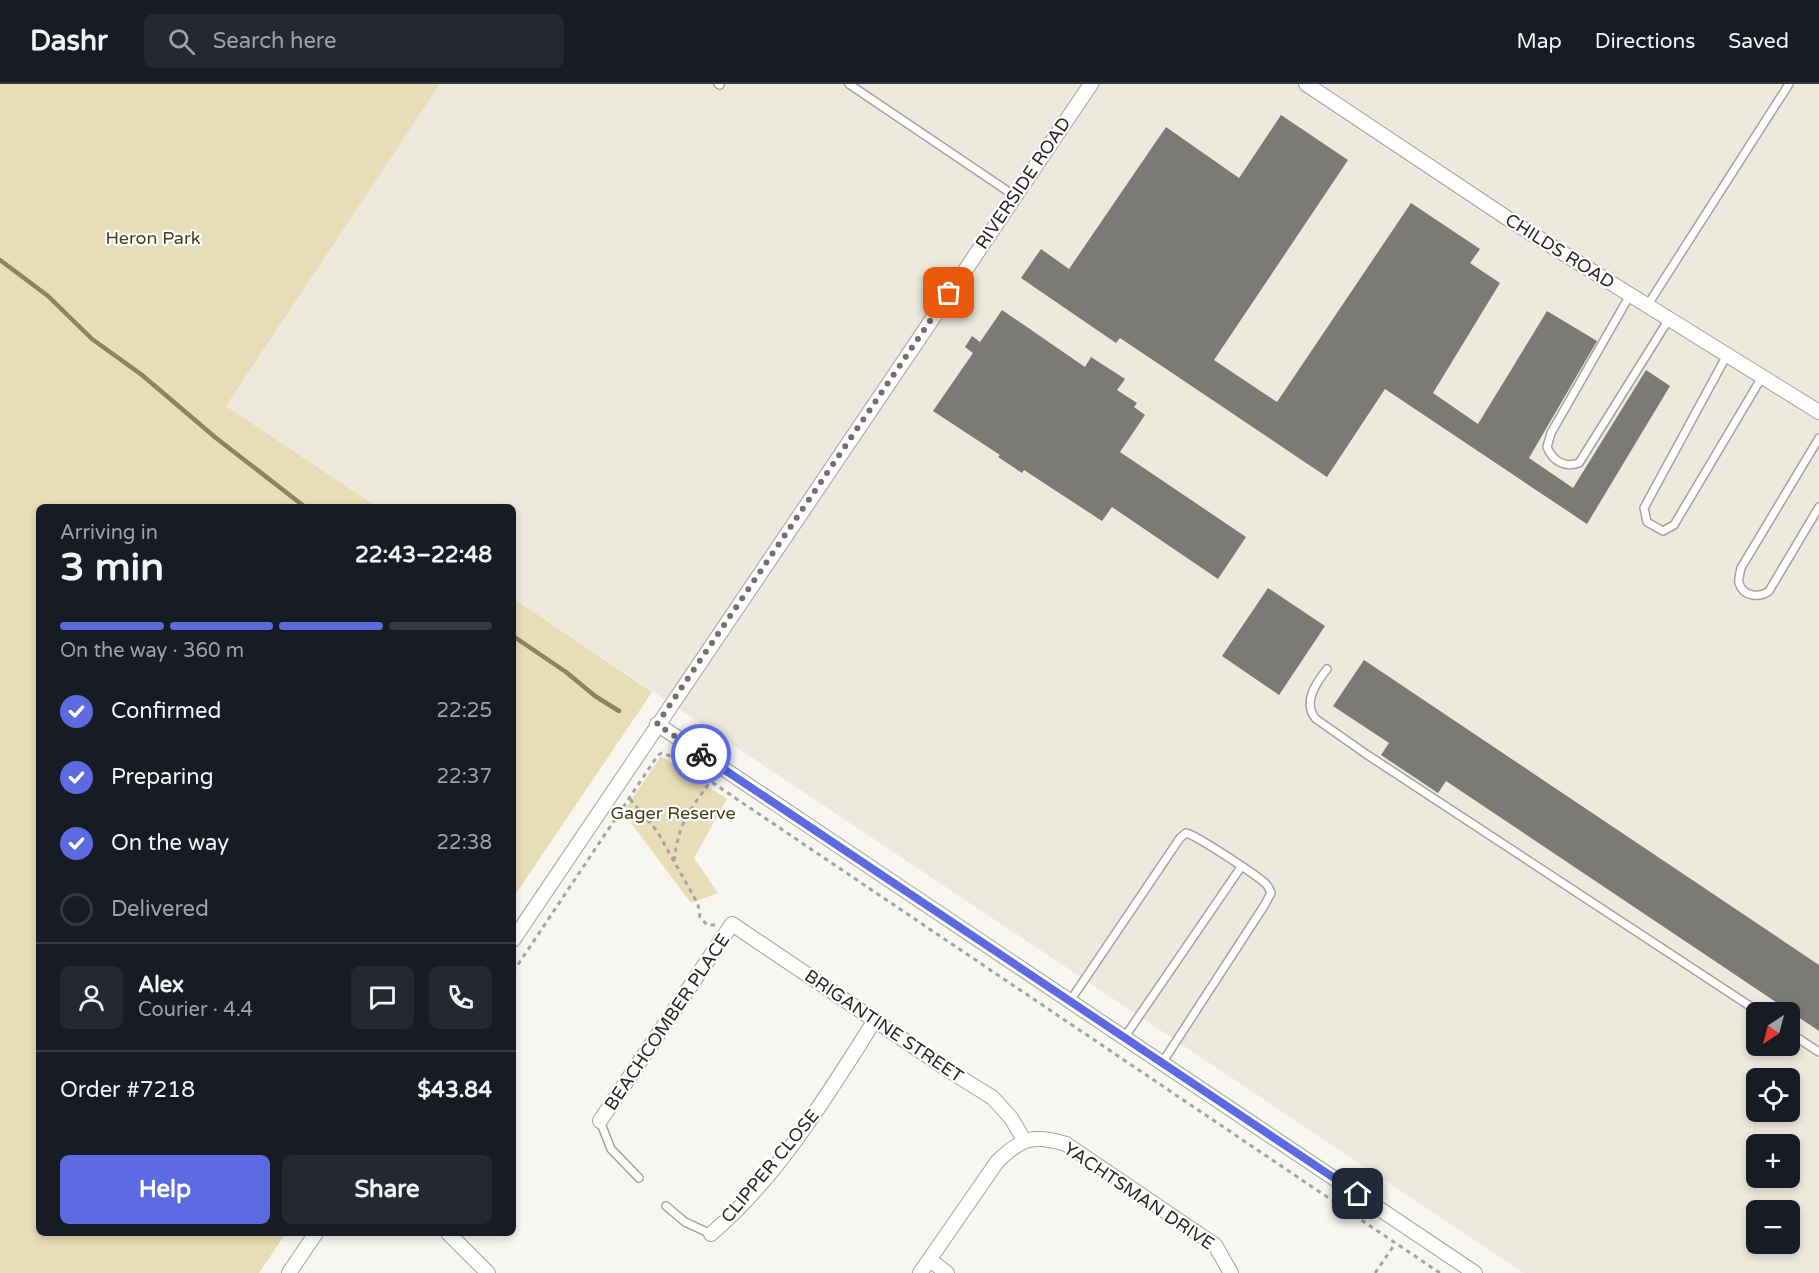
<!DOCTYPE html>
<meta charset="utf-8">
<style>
body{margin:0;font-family:"Varela Round",sans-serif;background:#242831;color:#f1f3f6;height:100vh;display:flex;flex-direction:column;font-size:22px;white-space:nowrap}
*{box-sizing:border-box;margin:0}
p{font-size:20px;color:#9ea1a6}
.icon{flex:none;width:33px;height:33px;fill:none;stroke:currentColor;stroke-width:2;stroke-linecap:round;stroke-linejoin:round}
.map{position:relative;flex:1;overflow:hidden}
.details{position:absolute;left:36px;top:420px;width:480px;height:732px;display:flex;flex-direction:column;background:#171b24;border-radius:9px;box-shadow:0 3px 9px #0003}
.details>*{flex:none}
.needle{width:39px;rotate:216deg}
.tools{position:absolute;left:1746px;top:918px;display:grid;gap:12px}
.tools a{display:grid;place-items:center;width:54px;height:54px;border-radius:9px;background:#171b24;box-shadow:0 3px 9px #0003;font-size:30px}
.pin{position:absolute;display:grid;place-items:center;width:51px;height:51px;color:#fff;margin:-26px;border-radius:12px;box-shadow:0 3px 9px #0006}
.courier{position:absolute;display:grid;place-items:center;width:60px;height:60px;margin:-30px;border:4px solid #5b6ae1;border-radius:50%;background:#fff;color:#222;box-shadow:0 2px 8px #0007}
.overview em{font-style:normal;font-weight:700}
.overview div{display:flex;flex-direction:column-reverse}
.overview{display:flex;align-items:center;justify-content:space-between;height:102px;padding:0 24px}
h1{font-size:39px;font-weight:700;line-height:45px}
.bar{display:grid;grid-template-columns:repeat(4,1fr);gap:9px 6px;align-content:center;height:72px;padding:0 24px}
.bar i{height:8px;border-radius:4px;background:#363941}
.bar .active{background:#5b6ae1}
.bar p{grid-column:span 4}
.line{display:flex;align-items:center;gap:15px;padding:0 24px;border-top:2px solid #363941}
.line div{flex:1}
.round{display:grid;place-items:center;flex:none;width:63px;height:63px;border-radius:9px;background:#242831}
ol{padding:0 24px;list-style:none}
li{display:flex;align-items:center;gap:18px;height:66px}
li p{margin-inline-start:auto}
li .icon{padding:6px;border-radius:50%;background:#5b6ae1;color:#fff;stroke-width:4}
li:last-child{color:#9ea1a6}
li i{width:33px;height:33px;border:3px solid #363941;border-radius:50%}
.cta{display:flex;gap:12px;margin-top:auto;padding:12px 24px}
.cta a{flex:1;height:69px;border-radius:9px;background:#5b6ae1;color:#fff;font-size:24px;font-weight:700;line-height:69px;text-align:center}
.cta a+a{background:#242831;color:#f1f3f6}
header{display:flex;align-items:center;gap:36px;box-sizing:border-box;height:84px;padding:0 30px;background:#171b24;border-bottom:2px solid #363941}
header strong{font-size:28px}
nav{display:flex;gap:33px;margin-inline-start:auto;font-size:21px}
.search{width:420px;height:54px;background:#242831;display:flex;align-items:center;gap:15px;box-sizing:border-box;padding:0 21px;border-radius:9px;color:#9ea1a6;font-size:22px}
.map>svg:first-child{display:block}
.built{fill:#ede9dd;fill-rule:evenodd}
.green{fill:#e7ddb7}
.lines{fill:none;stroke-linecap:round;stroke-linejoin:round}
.stream{stroke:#8e835d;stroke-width:4.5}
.building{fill:#7b7a76}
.lane-casing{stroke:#a4a39e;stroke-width:10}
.street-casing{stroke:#a4a39e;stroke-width:16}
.path{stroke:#a6a4a1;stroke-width:3;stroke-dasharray:4.5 4.5;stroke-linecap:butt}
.lane{stroke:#fff;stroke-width:7}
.street{stroke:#fff;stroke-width:14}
.done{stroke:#71706e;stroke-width:6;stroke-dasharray:0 10.8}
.route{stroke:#5b6ae1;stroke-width:8}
.labels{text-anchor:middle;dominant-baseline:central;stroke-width:4.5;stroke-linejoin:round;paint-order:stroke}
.street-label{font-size:18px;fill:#292827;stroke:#fff}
.park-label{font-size:18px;fill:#4a3e13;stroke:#fff}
</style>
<header>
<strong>Dashr</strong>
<div class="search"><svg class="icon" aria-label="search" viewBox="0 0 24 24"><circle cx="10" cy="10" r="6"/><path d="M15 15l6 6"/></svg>Search here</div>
<nav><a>Map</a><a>Directions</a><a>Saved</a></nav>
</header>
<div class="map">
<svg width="1819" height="1189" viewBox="0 0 1819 1189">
<rect width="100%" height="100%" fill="#f8f6f1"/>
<!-- built -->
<path class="built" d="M 440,0 L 1819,0 L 1819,1189 L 1524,1189 L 513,514 L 513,423 L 377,423 L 226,322 ZM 1756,928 L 1790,928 L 1790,962 L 1756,962 ZM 1756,994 L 1790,994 L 1790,1028 L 1756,1028 ZM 1756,1060 L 1790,1060 L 1790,1094 L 1756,1094 ZM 1756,1126 L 1790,1126 L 1790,1160 L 1756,1160 Z"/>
<!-- green -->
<g class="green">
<polygon points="0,0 440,0 226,322 377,423 39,423 39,1149 286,1149 259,1189 0,1189"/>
<polygon points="513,514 652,608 513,814"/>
<polygon points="661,672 727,715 694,774 718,809 691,819 623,728"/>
</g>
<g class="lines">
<!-- stream -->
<g class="stream">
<polyline points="0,176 48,212 92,255 142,291 216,354 305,423"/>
<polyline points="513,552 566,588 595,612 619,627"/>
</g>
</g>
<!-- building -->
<g class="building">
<polygon points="1281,31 1348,76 1214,276 1277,318 1411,119 1480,165 1470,179 1500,199 1433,309 1478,340 1547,227 1597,257 1529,374 1573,404 1646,286 1670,302 1587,440 1385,305 1327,393 1120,254 1116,259 1021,194 1041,165 1069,185 1166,43 1239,94"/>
<polygon points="1002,226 1085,283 1091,273 1125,295 1117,306 1137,319 1134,323 1145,331 1120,368 1246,453 1218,495 1112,423 1102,437 1024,386 1022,389 998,373 1000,371 933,327 973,269 965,263 972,252 980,258"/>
<polygon points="1268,504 1325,542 1279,611 1222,572"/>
<polygon points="1364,576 1819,881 1819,947 1446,697 1438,709 1381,671 1389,659 1333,622"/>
</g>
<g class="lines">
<defs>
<g id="lane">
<polyline points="718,0 720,1"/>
<polyline points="849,0 1015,112"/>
<path d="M 1630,211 L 1551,349 L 1547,363 C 1553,377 1564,384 1579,379 L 1669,235"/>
<polyline points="1647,222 1789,0"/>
<polyline points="1727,271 1644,424 1647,438 1663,447 1674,441 1762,293"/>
<path d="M 1819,354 L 1741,484 C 1740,489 1738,495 1739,499 C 1743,513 1760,514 1769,507 L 1819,423"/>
<path d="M 1327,585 C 1316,599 1302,619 1316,635 L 1366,670 L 1759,928"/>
<path d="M 1070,917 L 1180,754 L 1186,749 C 1196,751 1258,792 1266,800 C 1269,803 1269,805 1271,809 L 1264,822 L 1162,979"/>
<polyline points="1790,949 1819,968"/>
<polyline points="1124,954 1241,783"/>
<polyline points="600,1037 611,1065 639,1094"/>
<polyline points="666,1122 685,1138 711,1150"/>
</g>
<g id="street">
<polyline points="1306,0 1516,140 1819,328"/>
<polyline points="657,640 1475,1189"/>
<polyline points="513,856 1091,0"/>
<polyline points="600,1037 732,840 950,987 993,1014 1011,1034 1024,1056"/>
<polyline points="448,1149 488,1189"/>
<path d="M 711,1150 C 780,1091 827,1011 875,936"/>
<polyline points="930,1176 947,1189"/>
<polyline points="289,1189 316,1149"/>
<path d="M 920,1189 L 997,1078 C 1021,1054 1033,1050 1066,1060 L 1215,1161 L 1231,1189"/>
</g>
</defs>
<!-- lane casing -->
<use href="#lane" class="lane-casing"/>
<!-- street casing -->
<use href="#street" class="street-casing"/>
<!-- path -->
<g class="path">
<polyline points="630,715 657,747 698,820 700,833 707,841 715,841"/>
<path d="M 674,777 C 679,738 688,729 710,698"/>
<polyline points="513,888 658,671 662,669 673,673 710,697 1440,1189"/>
<polyline points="1375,1189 1395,1160"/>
</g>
<!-- lane -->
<use href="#lane" class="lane"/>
<!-- street -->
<use href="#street" class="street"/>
</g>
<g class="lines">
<!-- done -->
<polyline class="done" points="701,670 657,640 949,209"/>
<!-- route -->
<polyline class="route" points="701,670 1358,1110"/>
</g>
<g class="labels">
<!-- street labels -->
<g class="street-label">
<text transform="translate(1023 99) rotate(-56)">RIVERSIDE ROAD</text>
<text transform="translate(1560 167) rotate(32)">CHILDS ROAD</text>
<text transform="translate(667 938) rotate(-56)">BEACHCOMBER PLACE</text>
<text transform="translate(884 942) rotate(34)">BRIGANTINE STREET</text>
<text transform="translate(770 1082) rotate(-50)">CLIPPER CLOSE</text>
<text transform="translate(1139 1112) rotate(34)">YACHTSMAN DRIVE</text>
</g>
<!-- park labels -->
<g class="park-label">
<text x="153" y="154">Heron Park</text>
<text x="673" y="729">Gager Reserve</text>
</g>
</g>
</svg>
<div class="tools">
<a><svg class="needle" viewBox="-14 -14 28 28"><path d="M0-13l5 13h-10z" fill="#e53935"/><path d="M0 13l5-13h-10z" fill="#9ea1a6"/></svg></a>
<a><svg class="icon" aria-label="locate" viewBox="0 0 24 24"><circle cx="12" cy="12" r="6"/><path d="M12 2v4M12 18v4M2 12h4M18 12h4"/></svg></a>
<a>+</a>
<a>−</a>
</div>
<div class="pin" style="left:949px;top:209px;background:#ea580c"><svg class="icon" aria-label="bag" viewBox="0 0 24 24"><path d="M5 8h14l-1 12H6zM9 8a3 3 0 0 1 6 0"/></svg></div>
<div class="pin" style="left:1358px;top:1110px;background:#1f2937"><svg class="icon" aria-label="home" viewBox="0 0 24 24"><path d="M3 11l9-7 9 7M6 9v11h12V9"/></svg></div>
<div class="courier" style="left:701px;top:670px"><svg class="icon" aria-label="bike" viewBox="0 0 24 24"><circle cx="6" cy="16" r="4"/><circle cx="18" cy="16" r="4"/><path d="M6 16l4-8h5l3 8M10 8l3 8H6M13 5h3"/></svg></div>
<section class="details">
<div class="overview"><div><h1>3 min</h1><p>Arriving in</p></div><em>22:43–22:48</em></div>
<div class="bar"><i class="active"></i><i class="active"></i><i class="active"></i><i></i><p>On the way · 360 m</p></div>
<ol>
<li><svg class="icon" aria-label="check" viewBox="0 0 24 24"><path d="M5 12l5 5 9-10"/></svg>Confirmed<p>22:25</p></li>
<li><svg class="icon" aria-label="check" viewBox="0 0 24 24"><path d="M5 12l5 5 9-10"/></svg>Preparing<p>22:37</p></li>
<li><svg class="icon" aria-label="check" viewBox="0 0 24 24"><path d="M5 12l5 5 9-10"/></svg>On the way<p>22:38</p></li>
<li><i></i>Delivered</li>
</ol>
<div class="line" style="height:108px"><a class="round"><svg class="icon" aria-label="person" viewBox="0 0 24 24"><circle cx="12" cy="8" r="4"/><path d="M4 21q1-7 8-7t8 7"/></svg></a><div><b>Alex</b><p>Courier · 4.4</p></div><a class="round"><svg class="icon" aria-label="chat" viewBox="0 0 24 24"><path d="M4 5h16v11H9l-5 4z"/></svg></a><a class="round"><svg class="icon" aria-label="phone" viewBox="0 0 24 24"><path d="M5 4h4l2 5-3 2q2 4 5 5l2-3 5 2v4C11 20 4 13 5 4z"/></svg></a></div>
<div class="line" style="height:78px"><div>Order #7218</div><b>$43.84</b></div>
<div class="cta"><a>Help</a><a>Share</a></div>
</section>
</div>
